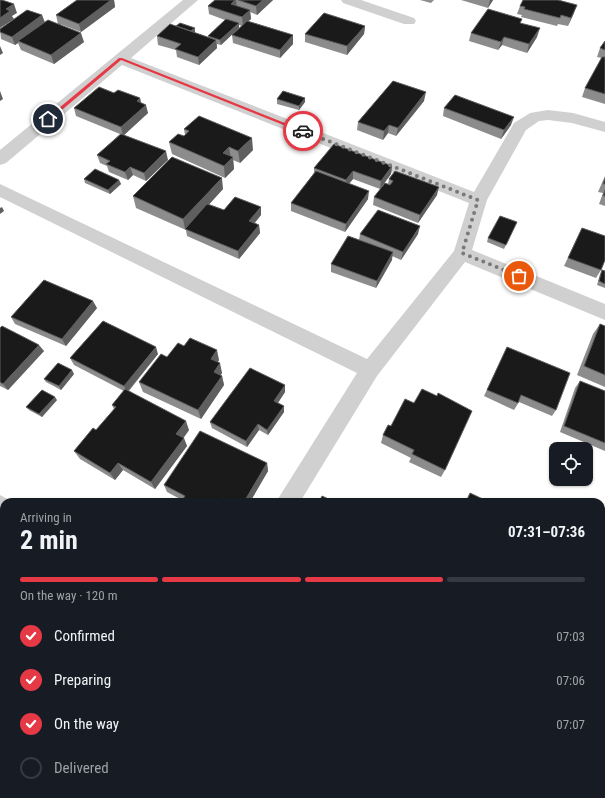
<!DOCTYPE html>
<meta charset="utf-8">
<style>
body{margin:0;font-family:"Roboto Condensed",sans-serif;background:#242831;color:#f1f3f6;height:100vh;display:flex;flex-direction:column;font-size:15px;white-space:nowrap}
*{box-sizing:border-box;margin:0}
p{font-size:13px;color:#9ea1a6}
.icon{flex:none;width:22px;height:22px;fill:none;stroke:currentColor;stroke-width:2;stroke-linecap:round;stroke-linejoin:round}
.map{position:relative;flex:1;overflow:hidden}
.details{position:absolute;left:0px;top:498px;width:605px;height:300px;display:flex;flex-direction:column;background:#171b24;border-radius:12px 12px 0 0;box-shadow:0 1px 3px #0004}
.details>*{flex:none}
.fabs{position:absolute;left:549px;top:442px;display:grid;gap:8px}
.fabs a{display:grid;place-items:center;width:44px;height:44px;border-radius:8px;background:#171b24;box-shadow:0 1px 3px #0004;font-size:20px}
.pin{position:absolute;display:grid;place-items:center;width:34px;height:34px;color:#fff;margin:-17px;border:2px solid #fff;border-radius:50%;box-shadow:0 1px 4px #0007}
.courier{position:absolute;display:grid;place-items:center;width:40px;height:40px;margin:-20px;border:3px solid #e63946;border-radius:50%;background:#fff;color:#222;box-shadow:0 1px 5px #0007}
.overview em{font-style:normal;font-weight:700}
.overview div{display:flex;flex-direction:column-reverse}
.overview{display:flex;align-items:center;justify-content:space-between;height:68px;padding:0 20px}
h1{font-size:26px;font-weight:700;line-height:30px}
.bar{display:grid;grid-template-columns:repeat(4,1fr);gap:6px 4px;align-content:center;height:48px;padding:0 20px}
.bar i{height:5px;border-radius:3px;background:#363941}
.bar .selected{background:#e63946}
.bar p{grid-column:span 4}
ol{padding:0 20px;list-style:none}
li{display:flex;align-items:center;gap:12px;height:44px}
li p{margin-inline-start:auto}
li .icon{padding:4px;border-radius:50%;background:#e63946;color:#fff;stroke-width:4}
li:last-child{color:#9ea1a6}
li i{width:22px;height:22px;border:2px solid #363941;border-radius:50%}
.map>svg:first-child{display:block}
.lines{fill:none;stroke-linecap:round;stroke-linejoin:round}
.minor{fill:#d0d0d0;fill-rule:evenodd}
.wall{fill:#8c8c8c}
.shaded-wall{fill:#5f5f5f}
.building{fill:#1a1a1a;stroke:#5f5f5f}
.route{fill:#e63946}
.done{stroke:#7a7a7a;stroke-width:4;stroke-dasharray:0 7.2}
</style>
<div class="map">
<svg width="605" height="798" viewBox="0 0 605 798">
<rect width="100%" height="100%" fill="#fff"/>
<g class="lines">
<!-- minor -->
<g class="minor">
<polygon points="183,0 198,0 131,58 474,192 514,123 530,113 548,110 573,113 605,122 605,132 572,123 548,120 539,121 526,130 487,200 472,250 605,304 605,320 465,262 377,376 300,502 276,502 357,373 0,197 0,184 367,359 454,251 469,203 122,65 6,163 0,165 0,150"/>
<polygon points="341,0 361,0 414,18 416,21 414,24 404,24 343,3"/>
<polygon points="0,495 13,502 4,502 4,520 0,518"/>
<polygon points="87,794 117,794 116,798 86,798"/>
</g>
</g>
<!-- wall -->
<g class="wall">
<polygon points="77,0 114,0 115,7 81,32 60,24 84,42 54,64 21,50 18,43 15,45 1,39 0,29 42,15 45,22 58,24 56,15"/>
<polygon points="215,0 273,0 257,15 250,12 251,19 248,21 293,35 293,44 280,58 233,43 232,35 242,26 239,25 239,28 221,45 217,44 217,48 199,65 177,57 176,50 158,45 157,36 195,32 195,33 208,37 225,20 209,14 208,6"/>
<polygon points="420,0 434,0 431,3"/>
<polygon points="461,0 493,0 488,8"/>
<polygon points="520,6 574,13 568,26 558,24 557,26 521,17 522,15 517,14"/>
<polygon points="521,23 537,37 527,53 502,45 498,50 469,41 471,33"/>
<polygon points="365,26 364,34 347,55 305,42 305,34"/>
<polygon points="605,41 605,104 582,97 585,88 602,58 597,57 600,48"/>
<polygon points="114,93 140,98 141,103 148,113 124,135 168,160 146,181 133,175 128,180 109,172 107,166 100,163 97,155 120,134 76,116 74,108"/>
<polygon points="305,98 305,102 299,110 277,104 277,99"/>
<polygon points="424,101 396,136 388,133 383,140 357,130 358,122"/>
<polygon points="444,108 511,125 501,139 443,116"/>
<polygon points="184,129 253,150 240,163 233,160 234,169 225,178 172,154 169,142 184,136 185,135"/>
<polygon points="392,166 391,174 380,189 353,179 349,184 368,199 345,232 291,211 291,203 314,173 314,168"/>
<polygon points="605,176 605,206 599,204 603,193 598,192"/>
<polygon points="84,179 119,180 121,184 110,194 85,183"/>
<polygon points="389,179 437,195 418,223 373,205 374,197 388,184"/>
<polygon points="223,189 209,204 224,210 261,215 255,223 259,225 260,233 239,259 187,236 186,230 136,208 133,196"/>
<polygon points="517,222 504,249 487,242 488,238"/>
<polygon points="582,228 601,270 596,278 564,266"/>
<polygon points="360,234 418,234 401,260 392,256 392,260 376,288 331,272 331,264 359,240"/>
<polygon points="602,270 605,271 605,288 597,285 600,274"/>
<polygon points="97,308 66,346 15,324 11,317"/>
<polygon points="600,324 605,326 605,387 577,375 593,334"/>
<polygon points="0,328 44,351 8,390 0,386"/>
<polygon points="507,347 556,410 552,416 519,402 514,410 484,396"/>
<polygon points="158,354 129,391 189,430 183,438 187,446 155,489 123,470 115,480 80,459 74,451 96,430 114,409 112,405 124,391 74,365 70,358"/>
<polygon points="167,357 219,360 218,362 222,373 221,375 222,376 224,385 201,419 143,392 139,382"/>
<polygon points="74,374 61,390 46,382 44,379"/>
<polygon points="580,381 605,391 605,451 560,432 575,388"/>
<polygon points="285,385 285,392 278,403 284,412 268,435 259,430 247,447 212,428 210,422"/>
<polygon points="57,400 42,417 29,410 26,407"/>
<polygon points="414,403 445,470 441,477 409,462 411,458 381,443 383,435 391,426"/>
<polygon points="267,463 268,471 250,502 181,502 182,500 167,492 164,485"/>
</g>
<!-- shaded-wall -->
<g class="shaded-wall">
<polygon points="111,0 114,0 115,7 81,32 79,24"/>
<polygon points="235,0 236,0 237,8 231,4"/>
<polygon points="263,0 273,0 257,15 256,6"/>
<polygon points="490,0 493,0 488,8"/>
<polygon points="14,4 17,13 12,16 14,19 0,28 0,18 6,9"/>
<polygon points="577,5 574,13 568,26 571,18"/>
<polygon points="250,10 251,19 243,26 242,17"/>
<polygon points="42,15 45,24 18,41 18,43 15,45 12,37"/>
<polygon points="239,23 239,28 221,45 220,40"/>
<polygon points="365,26 364,34 347,55 347,46"/>
<polygon points="195,28 195,32 189,38 189,33"/>
<polygon points="540,28 537,37 527,53 529,44"/>
<polygon points="81,33 84,42 54,64 51,55"/>
<polygon points="293,35 293,44 280,58 280,50"/>
<polygon points="504,37 502,45 498,50 501,42"/>
<polygon points="216,40 217,48 199,65 198,57"/>
<polygon points="0,46 3,53 0,55"/>
<polygon points="0,91 3,99 0,101"/>
<polygon points="426,92 424,101 396,136 398,128"/>
<polygon points="140,98 142,107 137,101"/>
<polygon points="305,98 305,102 299,110 299,106"/>
<polygon points="146,105 148,113 123,136 121,127"/>
<polygon points="514,117 511,125 501,139 504,130"/>
<polygon points="389,125 388,133 383,140 384,131"/>
<polygon points="252,138 253,150 240,163 238,151"/>
<polygon points="229,147 231,159 223,153"/>
<polygon points="166,151 168,160 146,181 144,173"/>
<polygon points="233,157 234,169 225,178 224,166"/>
<polygon points="392,166 391,174 380,189 381,181"/>
<polygon points="130,167 133,175 128,180 125,172"/>
<polygon points="353,171 353,179 345,188 346,180"/>
<polygon points="222,178 223,189 187,229 185,229 183,219"/>
<polygon points="119,180 121,184 110,194 108,190"/>
<polygon points="439,187 437,195 418,223 420,215"/>
<polygon points="369,191 368,199 345,232 346,224"/>
<polygon points="2,207 4,211 0,214 0,208"/>
<polygon points="261,207 261,215 250,228 249,221"/>
<polygon points="259,225 260,233 239,259 238,251"/>
<polygon points="420,226 418,234 401,260 403,252"/>
<polygon points="393,252 392,260 376,288 377,281"/>
<polygon points="93,301 97,308 66,346 62,339"/>
<polygon points="39,345 44,351 8,390 3,384"/>
<polygon points="156,347 158,354 127,392 124,386"/>
<polygon points="217,350 219,360 213,369 211,359"/>
<polygon points="220,363 222,373 216,381 214,372"/>
<polygon points="72,370 74,374 61,390 59,386"/>
<polygon points="222,376 224,385 201,419 198,410"/>
<polygon points="285,385 285,392 275,407 274,401"/>
<polygon points="55,397 57,400 42,417 39,414"/>
<polygon points="284,406 284,412 268,435 267,430"/>
<polygon points="186,421 189,430 180,443 176,434"/>
<polygon points="258,424 259,430 247,447 246,441"/>
<polygon points="184,438 187,446 155,489 151,482"/>
<polygon points="118,463 123,470 115,480 110,473"/>
<polygon points="267,463 268,471 250,502 244,502"/>
<polygon points="222,498 224,502 220,502"/>
<polygon points="4,767 4,772 0,778 0,773"/>
<polygon points="71,794 78,794 75,798 68,798"/>
</g>
<!-- building -->
<g class="building">
<polygon points="0,0 2,0 14,4 6,9 10,11 0,18"/>
<polygon points="77,0 111,0 79,24 56,15"/>
<polygon points="215,0 235,0 231,4 250,10 242,17 208,6"/>
<polygon points="238,0 263,0 256,6"/>
<polygon points="523,0 558,0 577,5 571,18 561,15 560,18 524,9 525,7 520,6"/>
<polygon points="488,9 522,19 520,23 540,28 529,44 504,37 501,42 471,33"/>
<polygon points="27,10 42,15 12,37 0,32 0,29"/>
<polygon points="324,13 365,26 347,46 305,34"/>
<polygon points="226,19 239,23 220,40 208,36"/>
<polygon points="48,20 81,33 51,55 18,41"/>
<polygon points="247,21 293,35 280,50 232,35"/>
<polygon points="180,23 195,28 191,31 176,26"/>
<polygon points="170,24 216,40 198,57 175,49 181,44 157,36"/>
<polygon points="605,41 605,50 600,48"/>
<polygon points="602,57 605,57 605,94 585,88"/>
<polygon points="393,81 426,92 398,128 389,125 384,131 358,122"/>
<polygon points="99,87 114,93 118,90 140,98 137,101 146,105 121,127 74,108"/>
<polygon points="283,91 305,98 299,106 277,99"/>
<polygon points="455,95 514,117 504,130 444,108"/>
<polygon points="199,116 252,138 238,151 229,147 223,153 233,157 224,166 169,142 178,134 184,136 189,131 184,129"/>
<polygon points="121,134 166,151 144,173 130,167 125,172 106,164 110,161 97,155"/>
<polygon points="334,144 392,166 381,181 353,171 346,180 314,168"/>
<polygon points="172,157 222,178 183,219 133,196"/>
<polygon points="95,169 119,180 108,190 84,179"/>
<polygon points="316,171 369,191 346,224 291,203"/>
<polygon points="395,171 439,187 420,215 374,197 385,183 390,185 393,181 389,179"/>
<polygon points="605,178 605,184 603,184"/>
<polygon points="605,190 605,196 603,196"/>
<polygon points="235,197 261,207 249,221 259,225 238,251 185,229 207,204 224,210"/>
<polygon points="378,210 420,226 403,252 360,234"/>
<polygon points="500,216 517,222 506,245 488,238"/>
<polygon points="582,228 605,236 605,260 601,270 568,258"/>
<polygon points="348,236 393,252 377,281 331,264"/>
<polygon points="602,270 605,271 605,284 599,281"/>
<polygon points="44,280 93,301 62,339 11,317"/>
<polygon points="103,321 156,347 124,386 70,358"/>
<polygon points="600,324 605,326 605,375 584,366"/>
<polygon points="2,326 39,345 3,384 0,382 0,328"/>
<polygon points="190,338 217,350 211,359 220,363 214,372 222,376 198,410 139,382 161,354 167,357 178,343 184,346"/>
<polygon points="507,347 570,373 556,410 521,395 518,403 487,390"/>
<polygon points="58,363 72,370 59,386 44,379"/>
<polygon points="250,368 285,385 274,401 284,406 267,430 258,424 246,441 210,422"/>
<polygon points="580,381 605,391 605,443 564,426"/>
<polygon points="125,389 186,421 176,434 184,438 151,482 118,463 110,473 74,451 93,428 96,430 116,407 112,405"/>
<polygon points="422,389 437,396 438,393 472,411 445,470 412,454 414,450 383,435 388,425 391,426 405,399 414,403"/>
<polygon points="42,390 55,397 39,414 26,407"/>
<polygon points="200,431 267,463 244,502 230,502 222,498 220,502 181,502 185,496 164,485"/>
<polygon points="470,493 489,502 466,502"/>
<polygon points="322,496 335,502 319,502"/>
<polygon points="4,727 4,758 0,755 0,733"/>
<polygon points="0,755 4,758 4,767 0,773"/>
<polygon points="51,794 71,794 68,798 56,798"/>
<polygon points="276,794 331,794 337,798 274,798"/>
</g>
<!-- route -->
<polygon class="route" points="119,58 122,58 305,131 301,132 121,60 50,120 47,120 47,118"/>
<g class="lines">
<!-- done -->
<polyline class="done" points="303,131 478,200 462,253 519,276"/>
</g>
</svg>
<div class="fabs">
<a><svg class="icon" aria-label="locate" viewBox="0 0 24 24"><circle cx="12" cy="12" r="6"/><path d="M12 2v4M12 18v4M2 12h4M18 12h4"/></svg></a>
</div>
<div class="pin" style="left:519px;top:276px;background:#ea580c"><svg class="icon" aria-label="bag" viewBox="0 0 24 24"><path d="M5 8h14l-1 12H6zM9 8a3 3 0 0 1 6 0"/></svg></div>
<div class="pin" style="left:48px;top:119px;background:#1f2937"><svg class="icon" aria-label="home" viewBox="0 0 24 24"><path d="M3 11l9-7 9 7M6 9v11h12V9"/></svg></div>
<div class="courier" style="left:303px;top:131px"><svg class="icon" aria-label="car" viewBox="0 0 24 24"><path d="M5 17H2v-5l4-1 3-4h7l3 4 3 1v5h-3M9 17h6M6 11h13"/><circle cx="7" cy="17" r="2"/><circle cx="17" cy="17" r="2"/></svg></div>
<section class="details">
<div class="overview"><div><h1>2 min</h1><p>Arriving in</p></div><em>07:31–07:36</em></div>
<div class="bar"><i class="selected"></i><i class="selected"></i><i class="selected"></i><i></i><p>On the way · 120 m</p></div>
<ol>
<li><svg class="icon" aria-label="check" viewBox="0 0 24 24"><path d="M5 12l5 5 9-10"/></svg>Confirmed<p>07:03</p></li>
<li><svg class="icon" aria-label="check" viewBox="0 0 24 24"><path d="M5 12l5 5 9-10"/></svg>Preparing<p>07:06</p></li>
<li><svg class="icon" aria-label="check" viewBox="0 0 24 24"><path d="M5 12l5 5 9-10"/></svg>On the way<p>07:07</p></li>
<li><i></i>Delivered</li>
</ol>
</section>
</div>
